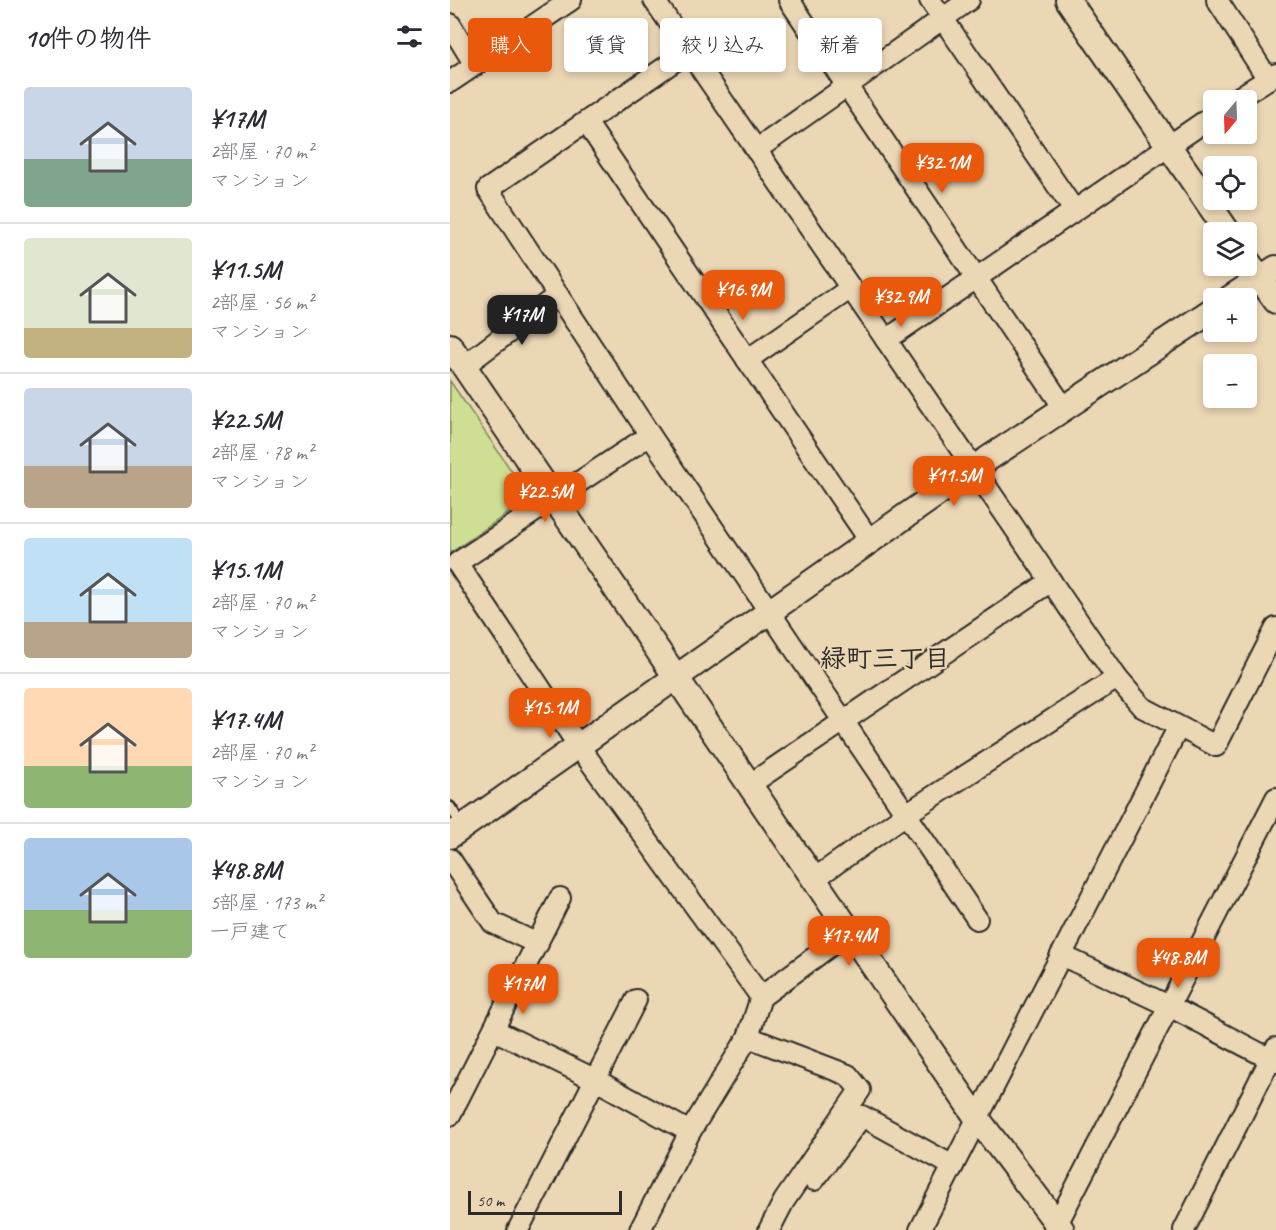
<!DOCTYPE html>
<html lang="ja">
<meta charset="utf-8">
<style>
:root{--surface:#fff;--page:#f7f7f7;--text:#2b2b33;--muted:#7c7c81;--line:#e1e1e2;--accent:#ea580c}
body{margin:0;font-family:Caveat,"Klee One",sans-serif;background:var(--page);color:var(--text);height:100vh;display:flex;flex-direction:column;font-size:22px;white-space:nowrap}
*{box-sizing:border-box;margin:0}
p{font-size:20px;color:var(--muted)}
.icon{flex:none;width:33px;height:33px;fill:none;stroke:currentColor;stroke-width:2;stroke-linecap:round;stroke-linejoin:round}
.map{position:relative;flex:1;overflow:hidden}
.details{display:flex;flex-direction:column;background:var(--surface);width:450px}
.details>*{flex:none}
.banner{position:absolute;left:18px;top:18px;width:570px;height:54px;display:flex;gap:12px}
.needle{width:39px;rotate:199deg}
.fabs{position:absolute;left:753px;top:90px;display:grid;gap:12px}
.fabs a{display:grid;place-items:center;width:54px;height:54px;border-radius:6px;background:var(--surface);box-shadow:0 3px 9px #0003;font-size:30px}
.scale{position:absolute;left:18px;bottom:15px;width:154px;box-sizing:border-box;padding-left:6px;border:3px solid #2b2b2b;border-top:0;font-size:16px;line-height:21px;white-space:nowrap;color:#2b2b2b;-webkit-text-stroke:4px #ecd7b5;paint-order:stroke}
.price{position:absolute;translate:-50% -51px;padding:0 14px;border-radius:12px;background:var(--accent);color:#fff;font-size:20px;line-height:39px;filter:drop-shadow(0 2px 3px #0008)}
.price::after{content:'';position:absolute;left:50%;top:36px;width:18px;height:14px;margin-left:-9px;background:inherit;clip-path:polygon(0 0,100% 0,50% 100%)}
.price.on{background:#222;color:#fff}
ul{padding:0;list-style:none}
li{display:flex;align-items:center;gap:18px;height:150px;padding:0 24px}
li+li{border-top:2px solid var(--line)}
li span{display:grid;place-items:center;flex:none;width:168px;height:120px;border-radius:6px;color:#555}
li>.icon{margin-inline-start:auto}
span .icon{width:72px;height:72px;fill:#fffc;stroke-width:1}
li b{font-size:26px}
h2{display:flex;justify-content:space-between;align-items:center;height:72px;padding:0 24px;font-size:26px}
.tag{padding:0 21px;border-radius:6px;background:var(--surface);box-shadow:0 3px 9px #0003;font-size:21px;line-height:54px}
.tag.on{background:var(--accent);color:#fff}
main{display:flex;flex:1;min-height:0}
.map>svg:first-child{display:block}
.green{fill:#cedf93;stroke:#7c855f;stroke-width:1.5}
.lines{fill:none;stroke-linecap:round;stroke-linejoin:round}
.service-casing{stroke:#2b2b2b;stroke-width:14}
.minor-casing{stroke:#2b2b2b;stroke-width:24}
.tertiary-casing{stroke:#2b2b2b;stroke-width:28}
.service{stroke:#ecd7b5;stroke-width:9}
.minor{stroke:#ecd7b5;stroke-width:20}
.tertiary{stroke:#ecd7b5;stroke-width:24}
.labels{text-anchor:middle;dominant-baseline:central;stroke-width:4.5;stroke-linejoin:round;paint-order:stroke}
.neighbourhood-label{font-size:26px;font-weight:bold;fill:#2b2b2b;stroke:#ecd7b5}
</style>
<main>
<section class="details">
<h2>10件の物件<svg class="icon" aria-label="filters" viewBox="0 0 24 24"><path d="M4 7h16M4 17h16"/><circle cx="9" cy="7" r="2"/><circle cx="15" cy="17" r="2"/></svg></h2>
<ul>
<li><span style="background:linear-gradient(#c9d6e8 60%,#7fa58c 0)"><svg class="icon" aria-label="home" viewBox="0 0 24 24"><path d="M3 11l9-7 9 7M6 9v11h12V9"/></svg></span><div><b>¥17M</b><p>2部屋 · 70 m²</p><p>マンション</p></div></li>
<li><span style="background:linear-gradient(#dfe7d0 75%,#c2b280 0)"><svg class="icon" aria-label="home" viewBox="0 0 24 24"><path d="M3 11l9-7 9 7M6 9v11h12V9"/></svg></span><div><b>¥11.5M</b><p>2部屋 · 56 m²</p><p>マンション</p></div></li>
<li><span style="background:linear-gradient(#c9d6e8 65%,#b9a48a 0)"><svg class="icon" aria-label="home" viewBox="0 0 24 24"><path d="M3 11l9-7 9 7M6 9v11h12V9"/></svg></span><div><b>¥22.5M</b><p>2部屋 · 78 m²</p><p>マンション</p></div></li>
<li><span style="background:linear-gradient(#bfe0f5 70%,#b9a48a 0)"><svg class="icon" aria-label="home" viewBox="0 0 24 24"><path d="M3 11l9-7 9 7M6 9v11h12V9"/></svg></span><div><b>¥15.1M</b><p>2部屋 · 70 m²</p><p>マンション</p></div></li>
<li><span style="background:linear-gradient(#ffd9b3 65%,#8fb573 0)"><svg class="icon" aria-label="home" viewBox="0 0 24 24"><path d="M3 11l9-7 9 7M6 9v11h12V9"/></svg></span><div><b>¥17.4M</b><p>2部屋 · 70 m²</p><p>マンション</p></div></li>
<li><span style="background:linear-gradient(#a9c7e8 60%,#8fb573 0)"><svg class="icon" aria-label="home" viewBox="0 0 24 24"><path d="M3 11l9-7 9 7M6 9v11h12V9"/></svg></span><div><b>¥48.8M</b><p>5部屋 · 173 m²</p><p>一戸建て</p></div></li>
</ul>
</section>
<div class="map">
<svg width="826" height="1230" viewBox="0 0 826 1230">
<rect width="100%" height="100%" fill="#ecd7b5"/>
<filter id="ink" filterUnits="userSpaceOnUse"><feTurbulence type="fractalNoise" baseFrequency=".0167" numOctaves="2"/><feDisplacementMap in="SourceGraphic" scale="12" xChannelSelector="R" yChannelSelector="G"/><feConvolveMatrix kernelMatrix="1 2 1 2 8 2 1 2 1" color-interpolation-filters="sRGB"/></filter>
<g filter="url(#ink)">
<path class="green" d="M0,381l80,117 -80,55z"/>
<g class="lines">
<defs>
<path id="service" d="M0,807l13,19"/>
<g id="minor">
<path d="M204,0l463,678 25,29 74,39 60,-118"/>
<path d="M339,0l275,408"/>
<path d="M480,0l144,210"/>
<path d="M767,0l51,79"/>
<path d="M0,24l25,41"/>
<path d="M239,51l-201,138 162,246 327,484"/>
<path d="M0,82l121,-82"/>
<path d="M785,100l41,-26"/>
<path d="M136,122l284,419"/>
<path d="M306,150l213,-150"/>
<path d="M436,340l328,-225"/>
<path d="M297,360l104,-72"/>
<path d="M14,366l94,-71"/>
<path d="M200,435l-193,128 121,182 183,252"/>
<path d="M299,785l302,-204"/>
<path d="M0,859l43,64 45,21"/>
<path d="M364,879l92,-65 211,-136"/>
<path d="M611,955l108,51 107,56"/>
<path d="M44,1030l102,50 94,52"/>
<path d="M298,1037l100,38 12,15 -76,111 -15,29"/>
<path d="M0,1115l110,-217"/>
<path d="M364,1180l48,-64 91,50"/>
<path d="M68,1230l118,-230"/>
<path d="M190,1230l50,-98 58,-95 13,-40 89,-66"/>
<path d="M470,1230l258,-502"/>
<path d="M604,1230l222,-432"/>
<path d="M734,1230l92,-182"/>
</g>
<g id="tertiary">
<path d="M618,0l160,232"/>
<path d="M796,259l30,42"/>
<path d="M780,298l46,-30"/>
<path d="M0,346l527,772 85,112"/>
<path d="M0,836l524,-368 240,-159"/>
</g>
</defs>
<use href="#service" class="service-casing"/>
<use href="#minor" class="minor-casing"/>
<use href="#tertiary" class="tertiary-casing"/>
<use href="#service" class="service"/>
<use href="#minor" class="minor"/>
<use href="#tertiary" class="tertiary"/>
</g>
</g>
<g class="labels">
<g class="neighbourhood-label">
<text x="435" y="658">緑町三丁目</text>
</g>
</g>
</svg>
<div class="fabs">
<a><svg class="needle" viewBox="-14 -14 28 28"><path d="M0-13l5 13h-10z" fill="#e53935"/><path d="M0 13l5-13h-10z" fill="#7c7c81"/></svg></a>
<a><svg class="icon" aria-label="locate" viewBox="0 0 24 24"><circle cx="12" cy="12" r="6"/><path d="M12 2v4M12 18v4M2 12h4M18 12h4"/></svg></a>
<a><svg class="icon" aria-label="layers" viewBox="0 0 24 24"><path d="M12 4l9 5-9 5-9-5zM3 14l9 5 9-5"/></svg></a>
<a>+</a>
<a>−</a>
</div>
<div class="scale">50 m</div>
<b class="price" style="left:492px;top:194px">¥32.1M</b>
<b class="price" style="left:293px;top:321px">¥16.9M</b>
<b class="price" style="left:451px;top:328px">¥32.9M</b>
<b class="price on" style="left:72px;top:346px">¥17M</b>
<b class="price" style="left:504px;top:507px">¥11.5M</b>
<b class="price" style="left:95px;top:523px">¥22.5M</b>
<b class="price" style="left:100px;top:739px">¥15.1M</b>
<b class="price" style="left:399px;top:967px">¥17.4M</b>
<b class="price" style="left:728px;top:989px">¥48.8M</b>
<b class="price" style="left:73px;top:1015px">¥17M</b>
<div class="banner">
<a class="tag on">購入</a>
<a class="tag">賃貸</a>
<a class="tag">絞り込み</a>
<a class="tag">新着</a>
</div>
</div>
</main>
